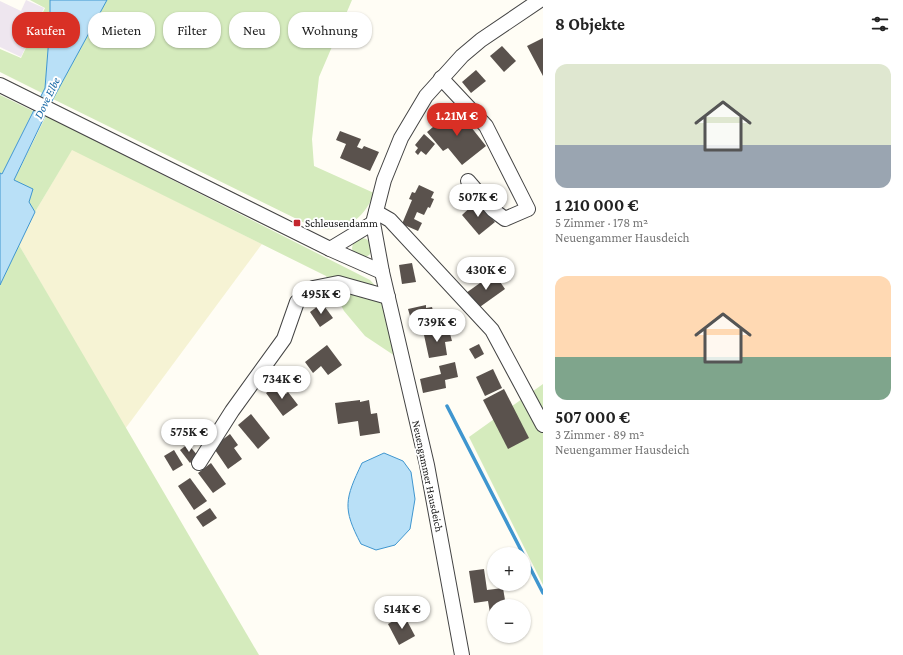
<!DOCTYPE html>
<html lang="de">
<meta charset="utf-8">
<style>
:root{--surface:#fff;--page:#f6f6f6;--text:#222;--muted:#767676;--accent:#d93025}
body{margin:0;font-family:"Crimson Pro",serif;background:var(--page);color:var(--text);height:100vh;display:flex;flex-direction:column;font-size:15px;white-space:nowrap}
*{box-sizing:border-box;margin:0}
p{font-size:13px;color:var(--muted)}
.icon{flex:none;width:22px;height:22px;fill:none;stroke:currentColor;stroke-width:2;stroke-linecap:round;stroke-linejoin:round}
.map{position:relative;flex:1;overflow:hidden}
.details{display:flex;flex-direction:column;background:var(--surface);width:360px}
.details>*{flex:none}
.banner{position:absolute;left:12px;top:12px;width:380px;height:36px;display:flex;gap:8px}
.tools{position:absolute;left:487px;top:547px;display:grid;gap:8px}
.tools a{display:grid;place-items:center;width:44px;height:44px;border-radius:50%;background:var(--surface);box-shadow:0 1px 3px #0004;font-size:20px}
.price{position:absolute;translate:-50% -34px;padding:0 9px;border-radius:14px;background:#fff;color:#222;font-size:13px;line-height:26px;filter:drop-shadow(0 1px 2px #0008)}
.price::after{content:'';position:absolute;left:50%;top:24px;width:12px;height:9px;margin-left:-6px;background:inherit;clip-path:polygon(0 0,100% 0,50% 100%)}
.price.active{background:var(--accent);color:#fff}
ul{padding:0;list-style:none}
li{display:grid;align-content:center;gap:8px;height:212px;padding:0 12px}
li span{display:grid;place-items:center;height:124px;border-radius:12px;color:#555}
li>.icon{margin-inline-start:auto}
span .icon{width:72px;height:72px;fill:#fffc;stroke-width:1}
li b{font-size:17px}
h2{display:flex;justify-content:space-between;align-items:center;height:48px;padding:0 12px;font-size:17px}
.tag{padding:0 14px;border-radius:16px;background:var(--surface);box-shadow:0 1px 3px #0004;font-size:14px;line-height:36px}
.tag.active{background:var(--accent);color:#fff}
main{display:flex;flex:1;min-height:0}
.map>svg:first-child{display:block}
.industrial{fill:#eee6ef}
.farmland{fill:#f6f3d4}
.green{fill:#d5ebbd}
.water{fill:#b9e0f7;stroke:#3f96cf}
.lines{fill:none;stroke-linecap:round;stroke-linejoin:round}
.stream{stroke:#3f96cf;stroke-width:3.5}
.building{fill:#5a524d}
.minor-casing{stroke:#444;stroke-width:16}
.minor{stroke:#fff;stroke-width:14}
.poi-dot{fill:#c4262e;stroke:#fff;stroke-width:1.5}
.labels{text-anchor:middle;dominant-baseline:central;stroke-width:4;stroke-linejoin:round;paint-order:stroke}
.poi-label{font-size:11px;fill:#111;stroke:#fff;text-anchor:start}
.street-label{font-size:11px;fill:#111;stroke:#fff}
.water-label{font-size:12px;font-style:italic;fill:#1768a6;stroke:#fff}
</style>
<main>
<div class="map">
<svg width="543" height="655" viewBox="0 0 543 655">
<rect width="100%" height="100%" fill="#fffdf5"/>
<path class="industrial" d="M26,0l18,8 -23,49 -21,-10v-46l21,10z"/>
<path class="farmland" d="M72,149l190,95 -137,185 -106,-184 16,-33z"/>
<g class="green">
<path d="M30,0h20v24l-5,64 -3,5 -42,-21v-23l21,9 24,-50z"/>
<path d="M107,0h245l-33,77 -7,62 2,27 60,27c-9,26 -31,41 -59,35l-262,-129z"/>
<path d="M0,95l33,16 -31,63 -2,-1z"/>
<path d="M46,116l324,164 9,10 16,66 -30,-20 -21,-25 -18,-35 -254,-126 -37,62 -21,-32z"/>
<circle cx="362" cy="248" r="10"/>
<path d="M19,245l240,410h-259v-370z"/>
<path d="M543,384v201l-74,-148z"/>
</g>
<g class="water">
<path d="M50,0h57l-54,99 -39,81 19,9 -4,13 6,10 -35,73v-112l2,1 43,-86 5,-64z"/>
<path d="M384,453l19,8 8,11 4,27 -5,30 -15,16 -19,5 -15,-6c-19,-36 -16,-45 1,-81z"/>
</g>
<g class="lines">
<g class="stream">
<path d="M447,406l76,148"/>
<path d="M524,556l19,37"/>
</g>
</g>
<g class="building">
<path d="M543,38v38l-16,-30z"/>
<path d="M502,46l14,15 -12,11 -14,-16z"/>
<path d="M476,70l10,11 -15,12 -9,-11z"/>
<path d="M456,108l30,38 -24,19 -14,-17 -5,3 -16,-19z"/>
<path d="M340,131l21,8 -4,8 5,2 2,-3 15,6 -9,19 -30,-13 6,-14 -10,-4z"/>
<path d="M424,134l11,10 -9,11 -5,-4 -3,4 -3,-3 3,-4 -3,-3z"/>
<path d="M419,185l15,7 -3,6 3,1 -4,9 -2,-1 -4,8 -7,-3 -3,7 8,4 -4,8 -16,-7 10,-24 -3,-1 3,-7 3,1z"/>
<path d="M477,201l18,21 -16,13 -17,-20z"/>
<path d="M412,263l4,19 -14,2 -3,-19z"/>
<path d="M494,273l11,16 -28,20 -11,-16z"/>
<path d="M322,303l11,15 -13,9 -10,-15z"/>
<path d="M426,305v3l6,-1 3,11 -23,5 -4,-14z"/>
<path d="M449,330l3,11 -7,1 2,13 -18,3 -5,-23z"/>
<path d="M479,344l5,10 -9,5 -6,-10z"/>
<path d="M327,345l15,20 -14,10 -7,-9 -8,7 -8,-11z"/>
<path d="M455,362l3,15 -13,3 1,8 -23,5 -3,-14 21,-5 -2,-8z"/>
<path d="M493,369l9,19 -17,8 -9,-19z"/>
<path d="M279,384l7,10 2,-2 10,13 -15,11 -17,-23z"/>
<path d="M504,389l25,49 -21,11 -25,-49z"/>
<path d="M360,400v2l9,-2 2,14 6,-1 3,20 -20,3 -2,-15 -20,3 -3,-21z"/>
<path d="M251,414l19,24 -12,11 -20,-24z"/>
<path d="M230,434l8,11 -4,3 8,11 -14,10 -15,-22z"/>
<path d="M188,444l10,12 -8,7 -10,-13z"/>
<path d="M174,450l9,15 -10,6 -9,-15z"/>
<path d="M211,463l15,21 -13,9 -15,-20z"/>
<path d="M190,478l17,23 -13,9 -16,-24z"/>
<path d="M210,508l7,10 -14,9 -7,-10z"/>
<path d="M484,569l3,21 16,-2 3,18h-12v7h-4l-2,-12 -14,2 -5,-32z"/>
<path d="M404,615l11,21 -16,9 -11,-21z"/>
</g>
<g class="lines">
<defs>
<g id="minor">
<path d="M441,78l45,48 42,83 -23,10 -12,-9 -25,-29"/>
<path d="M0,85l330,164 52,23"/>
<path d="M376,212l14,8 102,110 51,95"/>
<path d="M330,249l43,-26"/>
<path d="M199,463l33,-52 52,-72 13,-37 16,-14 25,-5 50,14"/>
<path d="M462,655l-35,-190 -45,-193 -9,-49 11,-43 17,-42 25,-42 36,-40 19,-16 59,-40"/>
</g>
</defs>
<use href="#minor" class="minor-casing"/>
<use href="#minor" class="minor"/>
</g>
<rect class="poi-dot" x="293" y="219" width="8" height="8" rx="2"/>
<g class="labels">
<g class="poi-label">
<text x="305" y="223">Schleusendamm</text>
</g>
<g class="street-label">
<text transform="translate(428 476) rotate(78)">Neuengammer Hausdeich</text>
</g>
<g class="water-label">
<text transform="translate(47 98) rotate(-64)">Dove Elbe</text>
</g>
</g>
</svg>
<div class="tools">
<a>+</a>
<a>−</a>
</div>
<b class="price active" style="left:457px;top:137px">1.21M €</b>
<b class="price" style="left:478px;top:218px">507K €</b>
<b class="price" style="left:486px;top:291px">430K €</b>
<b class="price" style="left:321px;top:315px">495K €</b>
<b class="price" style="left:437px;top:343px">739K €</b>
<b class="price" style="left:282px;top:400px">734K €</b>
<b class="price" style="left:189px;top:453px">575K €</b>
<b class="price" style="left:402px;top:630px">514K €</b>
<div class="banner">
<a class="tag active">Kaufen</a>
<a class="tag">Mieten</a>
<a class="tag">Filter</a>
<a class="tag">Neu</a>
<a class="tag">Wohnung</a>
</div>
</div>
<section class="details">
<h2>8 Objekte<svg class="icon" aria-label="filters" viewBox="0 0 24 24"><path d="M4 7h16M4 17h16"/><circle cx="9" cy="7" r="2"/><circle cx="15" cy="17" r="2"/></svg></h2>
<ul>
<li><span style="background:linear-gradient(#dfe7d0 65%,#9aa5b1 0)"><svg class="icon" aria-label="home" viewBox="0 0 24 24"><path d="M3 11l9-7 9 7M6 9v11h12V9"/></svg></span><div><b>1 210 000 €</b><p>5 Zimmer · 178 m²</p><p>Neuengammer Hausdeich</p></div></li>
<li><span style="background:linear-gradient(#ffd9b3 65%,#7fa58c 0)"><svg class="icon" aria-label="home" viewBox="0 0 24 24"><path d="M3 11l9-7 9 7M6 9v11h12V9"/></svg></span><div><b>507 000 €</b><p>3 Zimmer · 89 m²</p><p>Neuengammer Hausdeich</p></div></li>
</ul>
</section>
</main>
